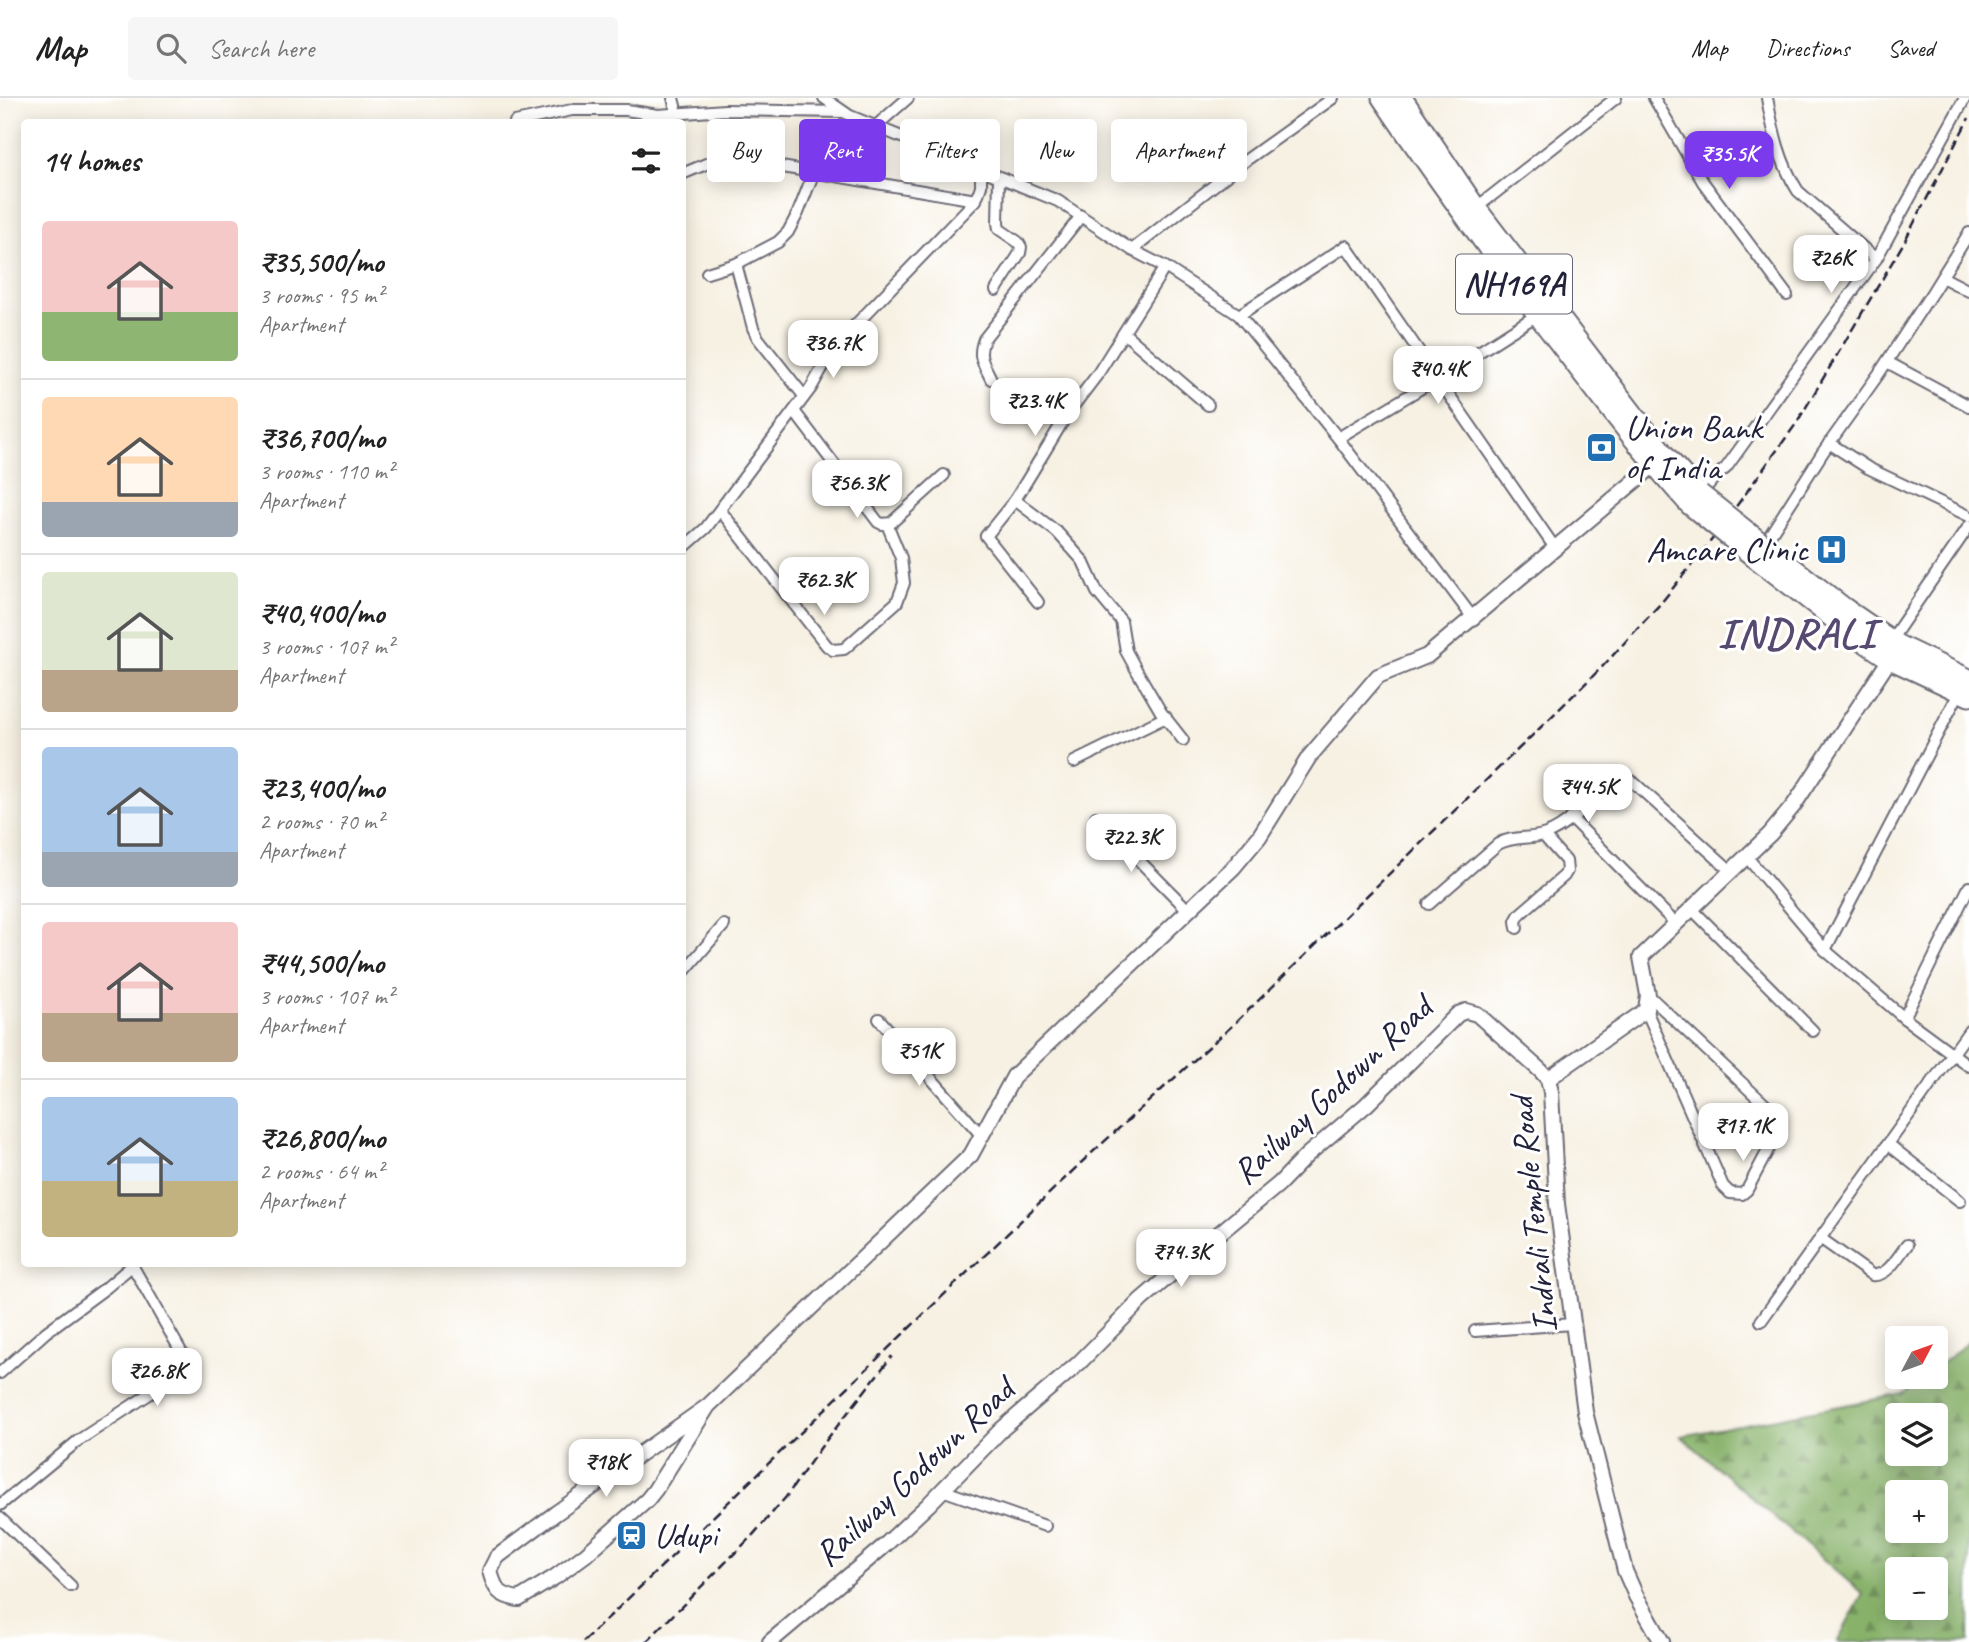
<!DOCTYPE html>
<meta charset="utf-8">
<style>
:root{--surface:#fff;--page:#f6f6f6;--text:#222;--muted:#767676;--line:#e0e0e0;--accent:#7c3aed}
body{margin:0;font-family:Caveat,sans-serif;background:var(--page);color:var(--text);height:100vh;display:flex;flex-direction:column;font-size:26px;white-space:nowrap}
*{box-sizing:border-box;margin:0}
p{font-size:23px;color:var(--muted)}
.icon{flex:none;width:38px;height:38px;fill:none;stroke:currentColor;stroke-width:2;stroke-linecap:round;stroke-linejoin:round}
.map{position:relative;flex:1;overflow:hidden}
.details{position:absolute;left:21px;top:21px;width:665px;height:1148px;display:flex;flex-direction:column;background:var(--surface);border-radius:7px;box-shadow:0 4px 18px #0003}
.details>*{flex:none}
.guide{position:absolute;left:707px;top:21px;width:665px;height:63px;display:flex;gap:14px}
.needle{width:46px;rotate:49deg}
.tools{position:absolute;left:1885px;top:1228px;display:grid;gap:14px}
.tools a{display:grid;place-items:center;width:63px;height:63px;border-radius:7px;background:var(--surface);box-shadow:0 4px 18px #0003;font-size:35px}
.price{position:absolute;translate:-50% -60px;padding:0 16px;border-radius:14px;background:#fff;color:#222;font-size:23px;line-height:46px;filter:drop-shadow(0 2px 4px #0008)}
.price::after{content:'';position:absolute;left:50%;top:42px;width:21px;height:16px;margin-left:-10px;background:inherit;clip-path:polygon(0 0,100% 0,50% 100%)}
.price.selected{background:var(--accent);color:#fff}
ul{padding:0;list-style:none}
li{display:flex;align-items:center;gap:21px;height:175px;padding:0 21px}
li+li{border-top:2px solid var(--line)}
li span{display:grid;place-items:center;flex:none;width:196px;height:140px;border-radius:7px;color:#555}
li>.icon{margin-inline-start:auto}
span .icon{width:84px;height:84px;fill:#fffc;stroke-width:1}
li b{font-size:30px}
h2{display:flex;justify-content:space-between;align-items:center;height:84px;padding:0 21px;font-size:30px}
.pill{padding:0 24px;border-radius:7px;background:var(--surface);box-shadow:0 4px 18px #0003;font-size:24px;line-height:63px}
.pill.selected{background:var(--accent);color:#fff}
header{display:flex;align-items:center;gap:42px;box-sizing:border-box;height:98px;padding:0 35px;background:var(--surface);border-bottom:2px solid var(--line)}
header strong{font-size:33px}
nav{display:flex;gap:38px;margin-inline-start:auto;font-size:24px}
.search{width:490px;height:63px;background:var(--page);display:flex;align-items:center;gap:18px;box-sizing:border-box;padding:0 24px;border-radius:7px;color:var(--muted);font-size:26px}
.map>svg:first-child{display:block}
.forest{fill:url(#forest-firs);stroke:#556a52;stroke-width:2;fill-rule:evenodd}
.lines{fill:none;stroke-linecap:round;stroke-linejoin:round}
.street-casing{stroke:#6d6a76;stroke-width:14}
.secondary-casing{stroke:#6d6a76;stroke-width:18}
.highway-casing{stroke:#6d6a76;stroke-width:23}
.street{stroke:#fff;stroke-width:10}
.secondary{stroke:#fff;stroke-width:14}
.highway{stroke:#fff;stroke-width:19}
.rail{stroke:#22223b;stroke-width:2.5;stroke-dasharray:10 5;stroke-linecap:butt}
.highway-bridge-casing{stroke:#6d6a76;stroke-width:23;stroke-linecap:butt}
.highway-bridge{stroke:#fff;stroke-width:19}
.labels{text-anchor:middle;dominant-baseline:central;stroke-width:6;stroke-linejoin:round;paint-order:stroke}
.shield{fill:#fff;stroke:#646476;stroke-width:2}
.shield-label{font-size:33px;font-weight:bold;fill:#22223b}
.poi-label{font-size:35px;fill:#22223b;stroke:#fff;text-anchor:start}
.street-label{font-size:35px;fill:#22223b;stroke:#fff}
.district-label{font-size:42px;font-weight:bold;letter-spacing:2px;fill:#564a70;stroke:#fff}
</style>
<header>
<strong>Map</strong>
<div class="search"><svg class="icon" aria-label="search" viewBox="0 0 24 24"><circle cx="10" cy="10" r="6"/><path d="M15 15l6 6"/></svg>Search here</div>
<nav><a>Map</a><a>Directions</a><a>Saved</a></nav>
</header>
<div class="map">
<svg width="1969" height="1544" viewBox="0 0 1969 1544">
<defs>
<pattern id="forest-firs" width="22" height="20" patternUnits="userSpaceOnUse" patternTransform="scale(1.75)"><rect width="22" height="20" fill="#88b26a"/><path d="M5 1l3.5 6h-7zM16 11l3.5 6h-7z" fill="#6f9058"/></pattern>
</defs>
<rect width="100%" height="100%" fill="#fff"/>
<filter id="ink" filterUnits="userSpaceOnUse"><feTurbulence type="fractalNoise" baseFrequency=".0143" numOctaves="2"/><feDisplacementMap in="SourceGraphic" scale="14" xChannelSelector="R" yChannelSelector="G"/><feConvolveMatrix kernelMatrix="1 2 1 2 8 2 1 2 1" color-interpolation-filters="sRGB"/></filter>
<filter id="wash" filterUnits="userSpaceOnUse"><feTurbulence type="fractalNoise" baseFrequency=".00686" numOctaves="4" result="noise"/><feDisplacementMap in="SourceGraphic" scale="28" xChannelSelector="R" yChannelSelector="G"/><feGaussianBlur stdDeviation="1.57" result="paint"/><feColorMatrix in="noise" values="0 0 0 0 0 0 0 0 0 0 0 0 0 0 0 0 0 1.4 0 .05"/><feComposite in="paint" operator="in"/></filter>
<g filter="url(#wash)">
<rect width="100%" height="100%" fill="#f7f1e3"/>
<path class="forest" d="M1969,1243v301h-132l26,-48 -182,-158 222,-42 21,-17h12v-9zM1897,1318h39v38h-39zM1897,1395h39v38h-39zM1897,1472h39v38h-39z"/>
</g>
<g filter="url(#ink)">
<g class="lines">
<defs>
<g id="street">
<path d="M673,0l4,16"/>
<path d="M824,0l26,18 208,85 74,49 33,17 74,48 99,123 135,180"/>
<path d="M1654,0l49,84 84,113"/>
<path d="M1767,0c6,33 13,65 31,93l78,68"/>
<path d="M515,24l57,-12h54l32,5 67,-5 118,2"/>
<path d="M876,28l32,-28"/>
<path d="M682,76l41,-17 253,43"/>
<path d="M1476,110l140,-110"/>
<path d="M1132,152l113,-89 88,-63"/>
<path d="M736,166l17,64 5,10 46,58"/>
<path d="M707,175l29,-9 42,-22 10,-10 10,-19 16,-41"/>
<path d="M1942,179l27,14"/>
<path d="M996,192l24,-37 1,-6 -3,-5 -19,-13 -1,-6 1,-46"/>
<path d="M1239,217l107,-69 209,302"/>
<path d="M1124,235l84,72"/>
<path d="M1887,264l82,44"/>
<path d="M991,281c-8,-17 -14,-22 -7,-40l97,-123"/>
<path d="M794,313l84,111 4,2 9,-1 53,-48"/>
<path d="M1338,340l100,-60 99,-63"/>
<path d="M1829,345l39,25 101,48"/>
<path d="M1699,398l15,-18 12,-10 150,-209 89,-161"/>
<path d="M1015,402l42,32 26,29 14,31 24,29 5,30 11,20 24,41 22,28"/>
<path d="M720,412l107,136 6,4 11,-1 53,-47 7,-19 -3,-25 -14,-34"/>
<path d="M1763,448l60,-94 55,-77 55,-84 36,-58"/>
<path d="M682,451l24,-21 105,-140 23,-41 142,-147 5,-14v-17"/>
<path d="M1038,504l-52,-66 29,-36 53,-87 29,-38 68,-108"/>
<path d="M1891,542l78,-114"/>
<path d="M1074,664l92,-45"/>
<path d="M1096,719l92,93"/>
<path d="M1571,720l104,105"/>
<path d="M1746,758l79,94 79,68 65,48"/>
<path d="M1429,806l69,-60c15,-9 33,-4 48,-10 24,-8 49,-39 67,-56 8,-2 12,-1 19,3l99,90"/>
<path d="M1691,810l122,123"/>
<path d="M1517,830l-1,-7 4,-7 44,-38 3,-5 -1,-10 -23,-26"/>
<path d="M1825,852l134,-257"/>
<path d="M682,876l42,-49"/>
<path d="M1646,912l77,176 7,7 12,1 5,-4 30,-57 1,-9 -5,-12 -125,-117"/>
<path d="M1904,920l65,-131"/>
<path d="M879,921l103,117"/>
<path d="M1888,1046l72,57"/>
<path d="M1820,1140l52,37c16,2 26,-19 35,-30"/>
<path d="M1761,1223l208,-290"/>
<path d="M1475,1233l98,-7"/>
<path d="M0,1275l46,-41 61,-45 27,-23"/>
<path d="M942,1392l103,36"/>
<path d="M0,1407l79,-65 101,-66 3,-9v-10l-51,-90"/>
<path d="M0,1420l71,68"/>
</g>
<g id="secondary">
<path d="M1548,981l98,-69 2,-15 -7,-38 129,-123 24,-29 96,-146"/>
<path d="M708,1308l-53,84 -8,10 -62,55 -30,22 -36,22c-20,-3 -24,-9 -29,-28l7,-14 59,-44 152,-107 263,-251 43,-79 219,-208 26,-31 50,-80 69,-81 49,-20 227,-191"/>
<path d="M770,1544l113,-95 45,-42 74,-76 77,-66 62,-63 63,-54 75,-62 28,-29 59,-50 92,-91 8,-3 11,3 64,57 7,8 3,13 6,112 28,208 40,159 11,25 26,46"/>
</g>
<g id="highway">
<path d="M1382,0c62,91 127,180 194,267 37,48 73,95 114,140"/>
<path d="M1402,0l74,110 188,246 36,40"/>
<path d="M1764,447l79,62 55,38 71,34"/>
<path d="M1754,459l103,80 33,22 79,37"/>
</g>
</defs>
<use href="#street" class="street-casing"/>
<use href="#secondary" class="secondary-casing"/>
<use href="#highway" class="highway-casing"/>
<use href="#street" class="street"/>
<use href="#secondary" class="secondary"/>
<use href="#highway" class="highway"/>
<g class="rail">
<path d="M583,1544l501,-482 149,-135 307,-297 63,-62 58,-63 53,-66 82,-113 107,-180 66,-126"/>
<path d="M646,1544l106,-106 34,-39 35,-50 71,-91"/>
</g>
<defs>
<g id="highway-bridge">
<path d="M1700,396l64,51"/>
<path d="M1690,407l64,52"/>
</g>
</defs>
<use href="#highway-bridge" class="highway-bridge-casing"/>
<use href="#highway-bridge" class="highway-bridge"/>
</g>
</g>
<defs>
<symbol id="bank-square" viewBox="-11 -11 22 22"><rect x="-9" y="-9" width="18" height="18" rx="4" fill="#1f6fb2" stroke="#fff"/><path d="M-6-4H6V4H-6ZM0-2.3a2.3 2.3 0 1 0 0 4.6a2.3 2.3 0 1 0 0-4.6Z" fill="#fff"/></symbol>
<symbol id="hospital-square" viewBox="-11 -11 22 22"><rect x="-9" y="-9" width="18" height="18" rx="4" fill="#1f6fb2" stroke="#fff"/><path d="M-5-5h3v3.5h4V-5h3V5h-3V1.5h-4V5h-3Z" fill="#fff"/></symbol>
<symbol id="station-square" viewBox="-11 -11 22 22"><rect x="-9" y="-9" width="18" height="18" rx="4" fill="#1f6fb2" stroke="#fff"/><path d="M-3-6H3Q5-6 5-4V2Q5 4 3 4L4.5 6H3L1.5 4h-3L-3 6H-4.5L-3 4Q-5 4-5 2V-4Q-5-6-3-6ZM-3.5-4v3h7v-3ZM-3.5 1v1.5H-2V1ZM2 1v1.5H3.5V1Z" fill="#fff"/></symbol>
</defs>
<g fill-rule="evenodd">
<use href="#bank-square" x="1584" y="332" width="35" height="35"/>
<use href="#hospital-square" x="1814" y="434" width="35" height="35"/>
<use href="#station-square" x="614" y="1420" width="35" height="35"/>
</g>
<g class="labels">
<rect class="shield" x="1456" y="156.5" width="116" height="59" rx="5"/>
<g class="shield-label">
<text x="1514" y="186">NH169A</text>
</g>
<g class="poi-label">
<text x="1625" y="329">Union Bank<tspan x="1625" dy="40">of India</tspan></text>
<text x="1808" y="451" text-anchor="end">Amcare Clinic</text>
<text x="654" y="1437">Udupi</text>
</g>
<g class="street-label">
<text transform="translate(1332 992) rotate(-43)">Railway Godown Road</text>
<text transform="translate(1533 1117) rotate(-96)">Indrali Temple Road</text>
<text transform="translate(914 1374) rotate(-43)">Railway Godown Road</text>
</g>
<g class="district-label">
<text x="1797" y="535">INDRALI</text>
</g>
</g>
</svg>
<div class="tools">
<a><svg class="needle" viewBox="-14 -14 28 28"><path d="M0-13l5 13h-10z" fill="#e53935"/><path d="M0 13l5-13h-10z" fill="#767676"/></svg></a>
<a><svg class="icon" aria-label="layers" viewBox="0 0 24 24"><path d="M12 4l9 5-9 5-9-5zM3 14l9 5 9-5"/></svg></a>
<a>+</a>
<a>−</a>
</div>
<b class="price selected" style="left:1729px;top:93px">₹35.5K</b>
<b class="price" style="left:1831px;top:197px">₹26K</b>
<b class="price" style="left:833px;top:282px">₹36.7K</b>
<b class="price" style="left:1438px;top:308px">₹40.4K</b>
<b class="price" style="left:1035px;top:340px">₹23.4K</b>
<b class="price" style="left:857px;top:422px">₹56.3K</b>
<b class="price" style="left:824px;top:519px">₹62.3K</b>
<b class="price" style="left:1588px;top:726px">₹44.5K</b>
<b class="price" style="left:1131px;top:776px">₹22.3K</b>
<b class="price" style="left:919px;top:990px">₹51K</b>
<b class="price" style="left:1743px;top:1065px">₹17.1K</b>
<b class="price" style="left:1181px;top:1191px">₹74.3K</b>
<b class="price" style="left:157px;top:1310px">₹26.8K</b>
<b class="price" style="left:606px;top:1401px">₹18K</b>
<div class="guide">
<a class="pill">Buy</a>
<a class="pill selected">Rent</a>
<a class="pill">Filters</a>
<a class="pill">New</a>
<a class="pill">Apartment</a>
</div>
<section class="details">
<h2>14 homes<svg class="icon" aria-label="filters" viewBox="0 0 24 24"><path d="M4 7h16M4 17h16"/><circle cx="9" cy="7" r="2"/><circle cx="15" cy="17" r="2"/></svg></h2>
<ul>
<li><span style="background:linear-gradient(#f6c9c9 65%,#8fb573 0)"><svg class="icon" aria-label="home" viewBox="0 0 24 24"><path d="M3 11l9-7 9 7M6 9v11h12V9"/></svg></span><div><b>₹35,500/mo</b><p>3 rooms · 95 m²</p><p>Apartment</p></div></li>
<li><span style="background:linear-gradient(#ffd9b3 75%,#9aa5b1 0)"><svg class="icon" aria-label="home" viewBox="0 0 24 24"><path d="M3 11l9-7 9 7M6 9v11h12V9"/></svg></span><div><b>₹36,700/mo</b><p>3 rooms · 110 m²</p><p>Apartment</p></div></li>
<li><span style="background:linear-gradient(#dfe7d0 70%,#b9a48a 0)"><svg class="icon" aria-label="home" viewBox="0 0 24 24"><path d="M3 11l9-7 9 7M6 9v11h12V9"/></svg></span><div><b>₹40,400/mo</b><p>3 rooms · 107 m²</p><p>Apartment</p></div></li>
<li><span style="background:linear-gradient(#a9c7e8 75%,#9aa5b1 0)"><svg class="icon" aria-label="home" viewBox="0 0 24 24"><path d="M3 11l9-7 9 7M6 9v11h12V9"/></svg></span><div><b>₹23,400/mo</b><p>2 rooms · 70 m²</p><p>Apartment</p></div></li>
<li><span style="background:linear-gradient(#f6c9c9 65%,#b9a48a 0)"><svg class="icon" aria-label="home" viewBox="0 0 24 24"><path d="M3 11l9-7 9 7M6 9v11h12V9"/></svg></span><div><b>₹44,500/mo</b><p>3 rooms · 107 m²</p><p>Apartment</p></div></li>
<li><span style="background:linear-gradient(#a9c7e8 60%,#c2b280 0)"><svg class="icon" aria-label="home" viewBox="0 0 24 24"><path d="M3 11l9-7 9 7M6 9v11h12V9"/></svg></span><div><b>₹26,800/mo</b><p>2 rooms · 64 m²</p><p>Apartment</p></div></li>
</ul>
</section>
</div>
